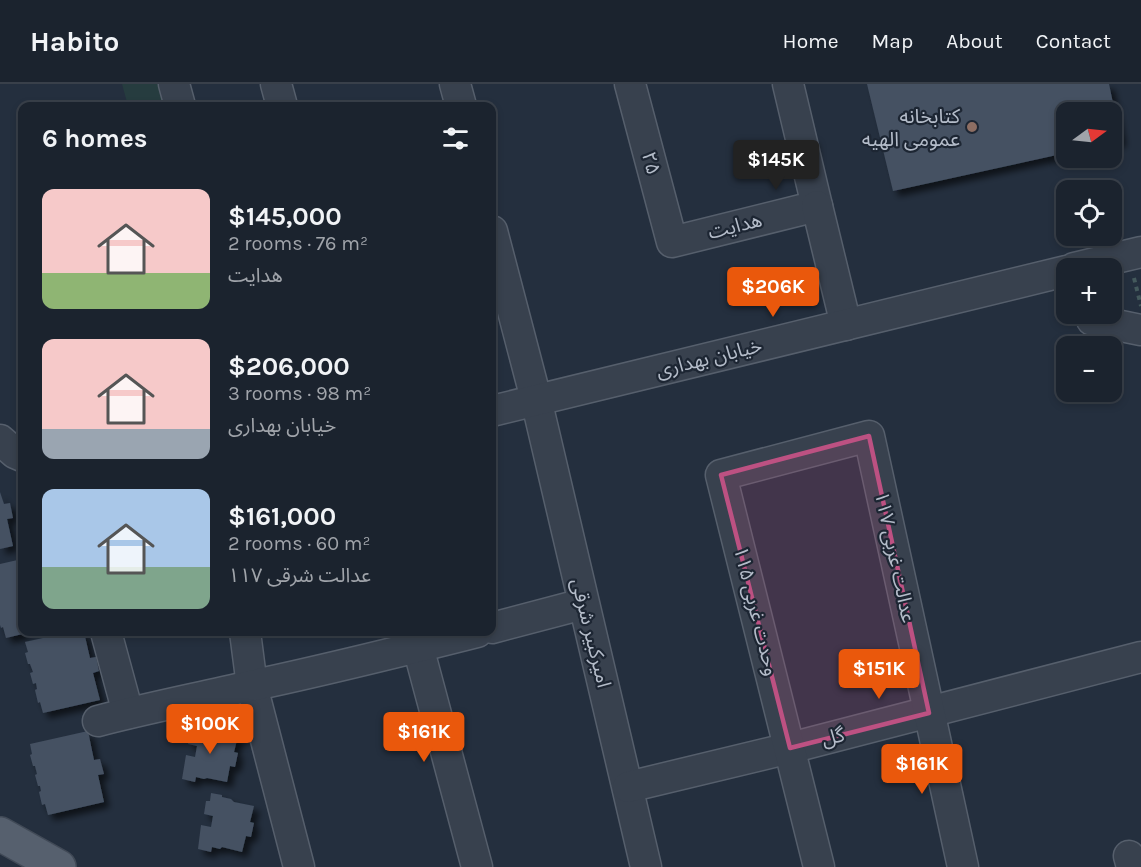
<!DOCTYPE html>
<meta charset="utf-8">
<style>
:root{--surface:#1b232e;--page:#242b36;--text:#f1f3f6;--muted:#a0a4aa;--line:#39404a;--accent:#ea580c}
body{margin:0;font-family:Karla,"Noto Sans Arabic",sans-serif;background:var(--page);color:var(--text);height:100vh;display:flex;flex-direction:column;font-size:22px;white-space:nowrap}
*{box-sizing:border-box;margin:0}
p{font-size:20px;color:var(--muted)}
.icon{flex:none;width:33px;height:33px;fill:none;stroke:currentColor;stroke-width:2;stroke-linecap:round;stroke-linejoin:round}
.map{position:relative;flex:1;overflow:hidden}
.details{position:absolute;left:18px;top:18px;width:478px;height:534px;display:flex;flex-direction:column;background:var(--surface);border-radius:12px;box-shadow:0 3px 9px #0003,0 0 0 2px var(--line)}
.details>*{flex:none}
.needle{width:39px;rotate:75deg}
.controls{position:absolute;left:1056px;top:18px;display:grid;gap:12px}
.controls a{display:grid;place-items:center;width:66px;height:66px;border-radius:12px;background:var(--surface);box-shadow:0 3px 9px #0003,0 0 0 2px var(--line);font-size:30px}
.price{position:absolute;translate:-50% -51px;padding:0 14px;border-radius:6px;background:var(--accent);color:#fff;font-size:20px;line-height:39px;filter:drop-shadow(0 2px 3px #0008)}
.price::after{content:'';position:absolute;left:50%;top:36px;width:18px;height:14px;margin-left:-9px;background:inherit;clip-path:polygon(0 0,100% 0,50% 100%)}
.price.on{background:#222;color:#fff}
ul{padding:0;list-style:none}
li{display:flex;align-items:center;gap:18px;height:150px;padding:0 24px}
li span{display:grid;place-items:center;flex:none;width:168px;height:120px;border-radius:12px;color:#555}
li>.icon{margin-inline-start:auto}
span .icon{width:72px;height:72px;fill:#fffc;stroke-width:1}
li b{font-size:26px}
h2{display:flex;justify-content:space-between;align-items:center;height:72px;padding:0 24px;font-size:26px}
header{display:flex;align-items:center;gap:36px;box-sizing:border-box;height:84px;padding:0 30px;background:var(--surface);border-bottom:2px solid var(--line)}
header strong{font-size:28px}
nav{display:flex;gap:33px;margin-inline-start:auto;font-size:21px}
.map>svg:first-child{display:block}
.green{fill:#263c3f}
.building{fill:#455162;filter:url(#shadow)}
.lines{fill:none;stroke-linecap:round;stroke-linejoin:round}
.minor-casing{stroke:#565f6c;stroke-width:33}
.major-casing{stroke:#414a57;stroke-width:36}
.path{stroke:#44595c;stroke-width:4;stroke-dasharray:4.5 4.5;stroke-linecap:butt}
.minor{stroke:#38414e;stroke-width:30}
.major{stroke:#56606e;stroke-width:33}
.marked{fill:#bd5182;fill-opacity:0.2;stroke:#bd5182;stroke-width:4.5;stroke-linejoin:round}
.education-dot{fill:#8d6e63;stroke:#1d2633;stroke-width:2}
.labels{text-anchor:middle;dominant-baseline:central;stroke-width:4.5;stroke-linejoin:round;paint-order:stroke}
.poi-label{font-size:20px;fill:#b4bcc9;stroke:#1d2633;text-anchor:end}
.street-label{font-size:20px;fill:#b4bcc9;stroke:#1d2633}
</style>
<header>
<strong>Habito</strong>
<nav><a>Home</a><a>Map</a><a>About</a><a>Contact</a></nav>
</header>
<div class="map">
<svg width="1141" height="783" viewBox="0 0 1141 783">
<defs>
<filter id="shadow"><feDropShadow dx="5.5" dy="5.5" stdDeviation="3" flood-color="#0009"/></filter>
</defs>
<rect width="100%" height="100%" fill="#242f3e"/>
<path class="green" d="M122,0h41l6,22h-41z"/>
<g class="building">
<path d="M867,0h242l12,57 -9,2v-31h-46v41l-173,38z"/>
<path d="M0,408l4,12 6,-1 3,15 -6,1 6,27 -13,3z"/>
<path d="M22,475v73h9l-25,6 -3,-11 -2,1 -1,-3v-61z"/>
<path d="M70,548h14l6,26 6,-1 3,14 -6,2 7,27 -57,13 -3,-11 -2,1 -3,-13 2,-1 -1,-6 -3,1 -3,-11 3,-1 -3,-8h-2l-3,-11 3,-1 -3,-10z"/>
<path d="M196,639l10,2v3l9,2 3,2 20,4 -4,16 4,1 -3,14 -5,-1 -3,16 -20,-4 -3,1 -8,-2 -1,5 -13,-3 4,-24 9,2 2,-11 -9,-2 3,-13 3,1z"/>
<path d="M88,647l6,29 6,-1 4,15 -6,1 6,27 -56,13 -3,-11 -3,1 -3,-13 2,-1 -1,-5h-2l-3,-11 2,-1 -2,-8h-2l-3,-11 2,-1 -2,-10z"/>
<path d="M211,709l11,2v2l9,2 3,3 20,4 -4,16 4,1 -3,14 -5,-1 -4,16 -20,-5 -2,2 -8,-2 -1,5 -13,-3 3,-24 10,2 2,-11 -9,-2 2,-13h4z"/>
</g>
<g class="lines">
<defs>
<g id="minor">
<path d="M174,0l6,22"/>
<path d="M276,0l6,22"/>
<path d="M455,0l6,22"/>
<path d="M630,0l42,158 145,-36 -29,-122"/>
<path d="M817,122l29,119"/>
<path d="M492,147l44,168 110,468"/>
<path d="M1074,184l67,-16"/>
<path d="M1091,230l1,6 49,10"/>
<path d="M492,327l574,-140"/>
<path d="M0,356l15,13 7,3"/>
<path d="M492,544l91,-24"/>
<path d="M106,548l22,81"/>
<path d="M245,548l7,54 47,181"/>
<path d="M414,548l63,235"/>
<path d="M98,637c50,-13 101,-23 152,-35 76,-16 152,-35 227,-54"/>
<path d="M628,703l162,-39 351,-91"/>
<path d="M1129,772l3,11"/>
<path d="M819,783l-98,-392 148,-39 94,431"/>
</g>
<path id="major" d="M0,750l59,33"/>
</defs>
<use href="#minor" class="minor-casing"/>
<use href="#major" class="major-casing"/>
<path class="path" d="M1134,194l7,28"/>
<use href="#minor" class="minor"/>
<use href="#major" class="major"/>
</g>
<path class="marked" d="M869,352l60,277 -139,35 -69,-273z"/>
<circle class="education-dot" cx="972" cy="43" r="6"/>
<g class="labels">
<g class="poi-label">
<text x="960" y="32">کتابخانه<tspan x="960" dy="23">عمومی الهیه</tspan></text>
</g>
<g class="street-label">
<text transform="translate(651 79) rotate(75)">۲۵</text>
<text transform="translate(735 142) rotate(-14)">هدایت</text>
<text transform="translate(709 274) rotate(-14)">خیابان بهداری</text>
<text transform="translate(895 473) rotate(78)">۱۱۷ عدالت غربی</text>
<text transform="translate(756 527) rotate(76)">۱۱۵ وحدت غربی</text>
<text transform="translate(591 549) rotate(76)">امیرکبیر شرقی</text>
<text transform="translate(833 653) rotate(-14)">گل</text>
</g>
</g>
</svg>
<div class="controls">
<a><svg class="needle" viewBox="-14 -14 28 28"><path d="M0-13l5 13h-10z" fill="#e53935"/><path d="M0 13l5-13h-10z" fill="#a0a4aa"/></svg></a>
<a><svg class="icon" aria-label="locate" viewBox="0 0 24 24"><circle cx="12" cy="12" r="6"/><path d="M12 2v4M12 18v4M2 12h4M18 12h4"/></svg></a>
<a>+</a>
<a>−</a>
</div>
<b class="price on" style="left:776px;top:107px">$145K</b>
<b class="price" style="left:773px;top:234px">$206K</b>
<b class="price" style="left:879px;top:616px">$151K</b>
<b class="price" style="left:210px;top:671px">$100K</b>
<b class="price" style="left:424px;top:679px">$161K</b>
<b class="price" style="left:922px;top:711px">$161K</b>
<section class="details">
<h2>6 homes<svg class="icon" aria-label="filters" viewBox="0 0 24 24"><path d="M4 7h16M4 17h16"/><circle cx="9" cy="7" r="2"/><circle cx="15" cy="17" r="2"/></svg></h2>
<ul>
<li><span style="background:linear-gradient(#f6c9c9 70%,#8fb573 0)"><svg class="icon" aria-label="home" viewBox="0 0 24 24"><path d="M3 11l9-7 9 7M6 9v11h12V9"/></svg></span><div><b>$145,000</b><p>2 rooms · 76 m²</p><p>هدایت</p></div></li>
<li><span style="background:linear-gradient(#f6c9c9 75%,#9aa5b1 0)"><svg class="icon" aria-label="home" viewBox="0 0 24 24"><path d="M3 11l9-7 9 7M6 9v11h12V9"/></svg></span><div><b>$206,000</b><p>3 rooms · 98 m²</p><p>خیابان بهداری</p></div></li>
<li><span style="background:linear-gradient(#a9c7e8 65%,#7fa58c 0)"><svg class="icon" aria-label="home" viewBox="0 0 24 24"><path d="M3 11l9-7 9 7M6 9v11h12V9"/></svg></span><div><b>$161,000</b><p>2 rooms · 60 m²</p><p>۱۱۷ عدالت شرقی</p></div></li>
</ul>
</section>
</div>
